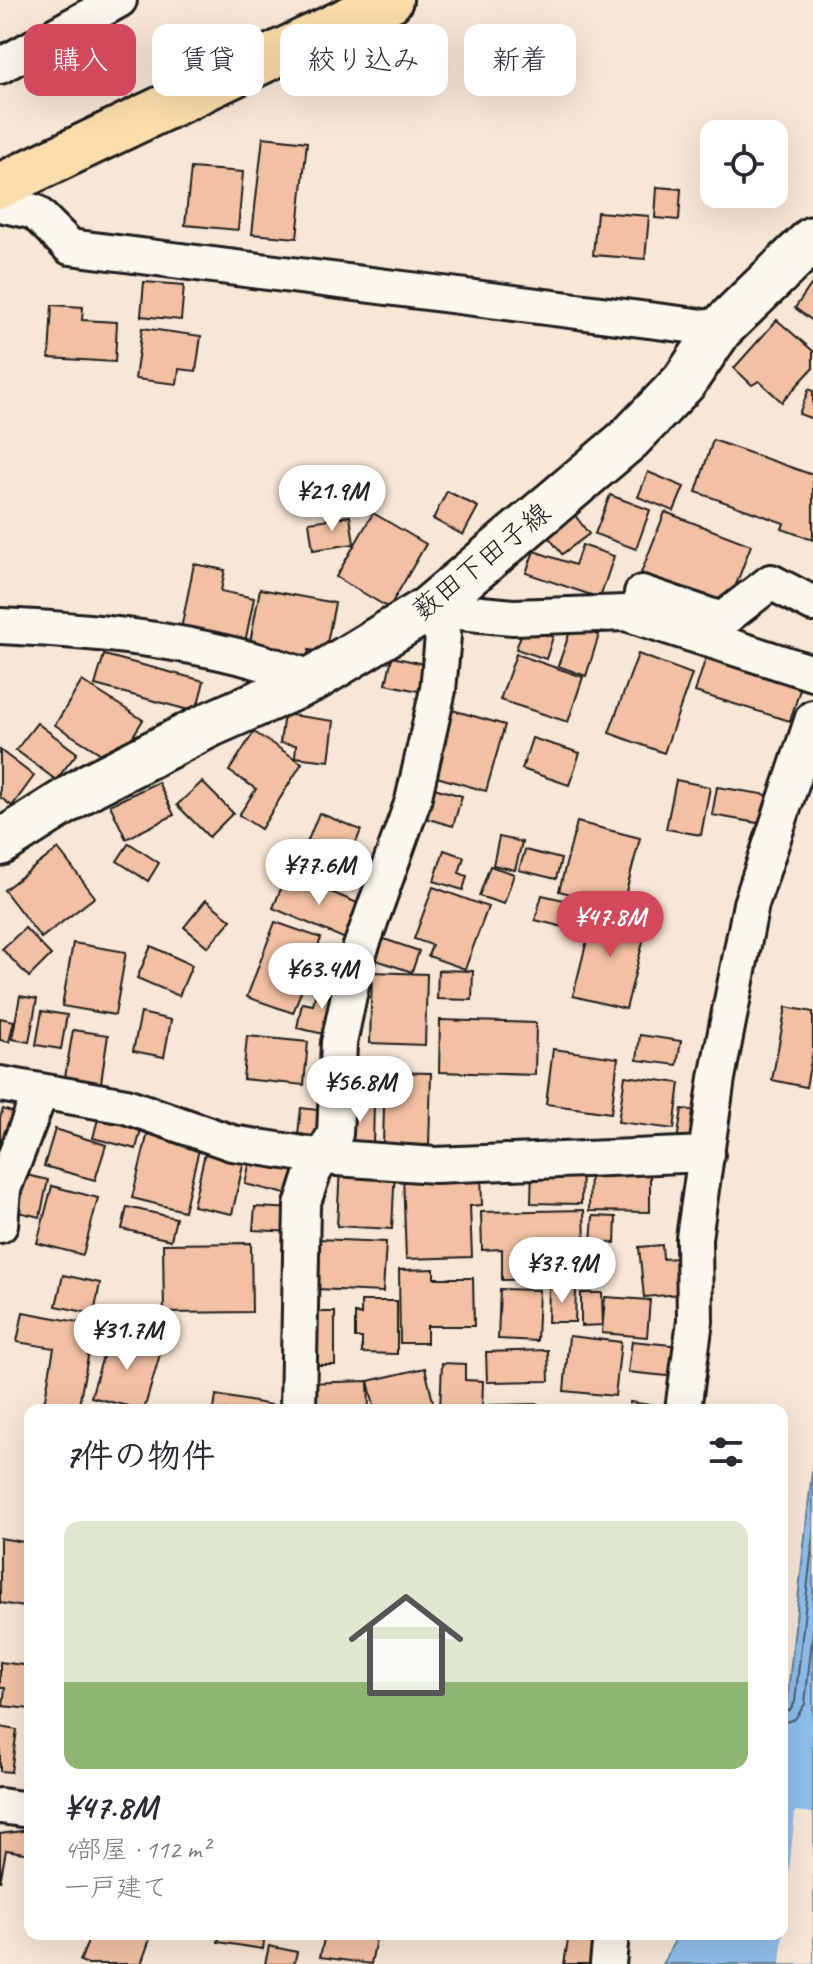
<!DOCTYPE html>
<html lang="ja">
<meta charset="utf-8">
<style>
:root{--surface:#fff;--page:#f7f7f7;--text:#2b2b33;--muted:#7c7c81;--line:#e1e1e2;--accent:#d1495b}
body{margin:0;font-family:Caveat,"Klee One",sans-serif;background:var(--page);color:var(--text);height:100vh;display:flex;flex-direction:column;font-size:30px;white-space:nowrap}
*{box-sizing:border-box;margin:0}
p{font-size:26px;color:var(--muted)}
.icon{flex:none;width:44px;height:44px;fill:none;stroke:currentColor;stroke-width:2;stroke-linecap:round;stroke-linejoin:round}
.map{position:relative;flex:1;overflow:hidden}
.details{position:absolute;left:24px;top:1404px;width:764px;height:536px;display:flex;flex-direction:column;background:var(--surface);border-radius:16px;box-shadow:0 8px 32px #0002}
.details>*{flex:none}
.top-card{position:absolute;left:24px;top:24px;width:766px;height:72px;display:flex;gap:16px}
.buttons{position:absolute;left:700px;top:120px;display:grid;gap:16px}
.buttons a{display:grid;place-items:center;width:88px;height:88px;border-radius:16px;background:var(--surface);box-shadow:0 8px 32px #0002;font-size:40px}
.price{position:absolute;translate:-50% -68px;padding:0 18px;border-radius:28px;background:#fff;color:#222;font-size:26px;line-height:52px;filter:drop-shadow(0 2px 4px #0008)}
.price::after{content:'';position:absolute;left:50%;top:48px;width:24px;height:18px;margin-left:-12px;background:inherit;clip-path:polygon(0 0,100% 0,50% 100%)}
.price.selected{background:var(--accent);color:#fff}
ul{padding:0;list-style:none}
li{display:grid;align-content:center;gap:16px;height:424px;padding:0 40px}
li+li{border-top:2px solid var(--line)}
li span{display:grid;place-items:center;height:248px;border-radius:16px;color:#555}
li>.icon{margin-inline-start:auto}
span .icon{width:144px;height:144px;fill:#fffc;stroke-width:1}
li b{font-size:34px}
h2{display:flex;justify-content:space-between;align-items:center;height:96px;padding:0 40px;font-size:34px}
.pill{padding:0 28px;border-radius:16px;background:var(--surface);box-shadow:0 8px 32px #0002;font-size:28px;line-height:72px}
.pill.selected{background:var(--accent);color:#fff}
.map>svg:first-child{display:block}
.water{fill:#8fbeea;stroke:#617d98;stroke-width:2}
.pier{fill:#f8e6d6}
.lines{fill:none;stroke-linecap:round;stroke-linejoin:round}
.shore{stroke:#4a5d6e;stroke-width:2}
.building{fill:#f2c0a3;stroke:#1c1c1c;stroke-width:2}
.minor-casing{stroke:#1c1c1c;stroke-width:40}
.secondary-casing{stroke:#1c1c1c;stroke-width:50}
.trunk-casing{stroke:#1c1c1c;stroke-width:50}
.minor{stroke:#fbf7ec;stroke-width:34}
.secondary{stroke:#fbf7ec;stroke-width:44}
.trunk{stroke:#fbddab;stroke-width:44}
.labels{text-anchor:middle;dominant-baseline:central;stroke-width:6;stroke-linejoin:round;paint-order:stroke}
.street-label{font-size:28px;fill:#1c1c1c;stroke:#fbf7ec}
</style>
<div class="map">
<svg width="813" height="1964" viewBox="0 0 813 1964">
<rect width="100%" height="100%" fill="#f8e6d6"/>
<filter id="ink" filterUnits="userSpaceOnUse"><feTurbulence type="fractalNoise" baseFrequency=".0125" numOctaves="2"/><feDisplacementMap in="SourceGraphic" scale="16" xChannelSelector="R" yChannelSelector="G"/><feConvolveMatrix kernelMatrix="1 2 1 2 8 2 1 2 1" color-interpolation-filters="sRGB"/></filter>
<g filter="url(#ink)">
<path class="water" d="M813,1462v502h-150l15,-30h104v-222l5,-11z"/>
<path class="pier" d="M795,1811l18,2v151h-33z"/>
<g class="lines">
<g class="shore">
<path d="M782,1713l8,-3 5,-8 18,-166"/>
<path d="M782,1723l13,-4 10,-15 8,-75"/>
</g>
</g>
<g class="building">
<path d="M263,137l44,5 -10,96 -45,-4z"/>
<path d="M191,168l52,4 -5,58 -53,-5z"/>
<path d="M657,187l24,2 -2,31 -24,-2z"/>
<path d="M597,212l52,4 -4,43 -52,-4z"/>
<path d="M144,282l40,3 -3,35 -40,-4z"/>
<path d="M813,282v39l-18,-13z"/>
<path d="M52,305l31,2 -1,13 35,2 -2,40 -66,-4z"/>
<path d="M777,320l36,31v17l-31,34 -23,-21 -7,4 -18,-17z"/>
<path d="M142,328l59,8 -5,35 -17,-2 -2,15 -42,-5z"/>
<path d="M809,389l4,2v28l-14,-5z"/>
<path d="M713,440l100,35v65l-31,-11 2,-6 -88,-31z"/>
<path d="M648,472l36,15 -10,24 -36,-14z"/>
<path d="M447,491l31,16 -15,28 -30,-16z"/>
<path d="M610,495l40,15 -14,39 -41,-15z"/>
<path d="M665,512l86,33 -23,61 -87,-33z"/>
<path d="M373,513l53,31 -37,64 -53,-31z"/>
<path d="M574,514l15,20 -27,20 -15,-19z"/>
<path d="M350,516l4,28 -41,6 -4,-28z"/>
<path d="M582,545l32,11 -14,42 -74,-25 8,-22 41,14z"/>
<path d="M194,564l31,6 -4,21 33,7 -11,54 -64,-13z"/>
<path d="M260,589l75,14 -10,50 -16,-3 -2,9 -58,-11z"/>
<path d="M572,626l27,9 -13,41 -28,-10z"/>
<path d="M524,627l29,10 -7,22 -30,-10z"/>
<path d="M516,654l67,23 -15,45 -68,-22z"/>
<path d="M638,654l54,20 -28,79 -55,-20z"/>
<path d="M707,654l95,29 -12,38 -95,-29z"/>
<path d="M104,655l100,26 -8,31 -101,-27z"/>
<path d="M392,657l41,9 -6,27 -41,-9z"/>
<path d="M82,681l61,39 -27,43 -61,-38z"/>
<path d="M445,708l60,17 -19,66 -60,-17z"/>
<path d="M284,714l50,7 -5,40 -34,-4 1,-12 -16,-2z"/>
<path d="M37,723l40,30 -21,27 -40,-30z"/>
<path d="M254,732l48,31 -41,66 -22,-14 17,-26 -27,-18z"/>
<path d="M532,738l48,15 -11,32 -47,-16z"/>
<path d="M0,750l34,26 -22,30 -12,-9z"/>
<path d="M676,780l34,7 -9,48 -35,-6z"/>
<path d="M158,782l16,33 -48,24 -16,-34z"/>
<path d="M202,782l31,31 -24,24 -32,-32z"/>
<path d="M717,787l57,9 -5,29 -57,-10z"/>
<path d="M434,788l28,8 -9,30 -28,-8z"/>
<path d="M319,813l42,17 -23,57 -42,-17z"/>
<path d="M577,822l63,16 -18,69 -63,-16z"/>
<path d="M499,837l23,5 -7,28 -22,-5z"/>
<path d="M129,843l30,20 -11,18 -31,-20z"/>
<path d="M58,849l37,48 -54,41 -37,-48z"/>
<path d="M444,850l20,7 -5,16 8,3 -4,14 -29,-9z"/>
<path d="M525,850l36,9 -5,20 -37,-9z"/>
<path d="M490,866l24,8 -10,30 -25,-8z"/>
<path d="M287,874l78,32 -15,35 -77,-33z"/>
<path d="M433,887l55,20 -23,62 -37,-13 4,-11 -18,-6z"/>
<path d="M542,895l52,12 -6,26 -53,-13z"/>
<path d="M206,900l25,20 -23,27 -24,-20z"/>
<path d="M595,908l53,14 -22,87 -53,-13z"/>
<path d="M275,922l46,16 -28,75 -46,-16z"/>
<path d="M25,928l26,27 -22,22 -27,-28z"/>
<path d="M378,937l41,14 -7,21 -42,-14z"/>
<path d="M73,943l53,9 -11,63 -53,-9z"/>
<path d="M151,946l41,19 -13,31 -42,-18z"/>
<path d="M438,970l35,1 -1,29 -35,-1z"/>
<path d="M372,972l55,2 -2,71 -55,-2z"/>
<path d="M318,983l25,6 -10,47 -36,-8 5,-25 11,2z"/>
<path d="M20,996l17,3 -8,43 -17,-3z"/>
<path d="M786,1007l27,5v39l-7,36 -34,-7z"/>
<path d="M42,1011l25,4 -6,34 -25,-4z"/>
<path d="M141,1013l30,7 -7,37 -31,-6z"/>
<path d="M0,1018l14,3 -5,21 -9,-2z"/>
<path d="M440,1020l96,3 -1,52 -96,-3z"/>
<path d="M73,1030l35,5 -8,54 -36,-6z"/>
<path d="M640,1035l41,6 -4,24 -40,-5z"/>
<path d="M247,1036l61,6 -4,43 -61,-6z"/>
<path d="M553,1049l65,9 -7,55 -65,-9z"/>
<path d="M353,1071h26l-1,29 -26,-1z"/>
<path d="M385,1072l46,1 -2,72 -46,-1z"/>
<path d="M625,1076l55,7 -6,46 -56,-7z"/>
<path d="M346,1102l28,1 -1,42 -28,-1z"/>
<path d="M301,1108l25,3 -4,26 -24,-3z"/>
<path d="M3,1109l14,5 -17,71v-67z"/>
<path d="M682,1109l22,3 -5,32 -22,-3z"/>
<path d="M100,1111l43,11 -7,27 -43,-11z"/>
<path d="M150,1124l52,13 -18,74 -52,-13z"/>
<path d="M55,1129l51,16 -11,35 -51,-14z"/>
<path d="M207,1144l39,8 -14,62 -39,-8z"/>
<path d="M252,1151l46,11 -8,33 -45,-11z"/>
<path d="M340,1166l55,2 -3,61 -55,-3z"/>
<path d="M532,1166l50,1 -1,37 -50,-1z"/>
<path d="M590,1166l60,1v45l-61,-1z"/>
<path d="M481,1171l1,34 -12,1 2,51 -66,2 -3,-85z"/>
<path d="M22,1174l26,6 -8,37 -26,-6z"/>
<path d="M52,1186l46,12 -15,57 -46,-12z"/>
<path d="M127,1207l49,11 -5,22 -49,-11z"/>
<path d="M255,1207l41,2 -1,23 -42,-2z"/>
<path d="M584,1210l1,33 -36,1 1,35 -48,1v-31l-20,1 -1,-38z"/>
<path d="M593,1216l23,1 -1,26 -24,-1z"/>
<path d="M318,1239l68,3 -3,50 -67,-3z"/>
<path d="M251,1243l1,69 -88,1 -1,-69z"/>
<path d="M662,1245l1,14 15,-1 3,36 -37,3 -5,-50z"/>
<path d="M434,1269v9h39l1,48h-47v17h-27l-1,-73z"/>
<path d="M63,1275l37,8 -6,31 -38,-8z"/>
<path d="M549,1288l27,1 -1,33h-27z"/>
<path d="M500,1289l39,1 -2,51 -39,-2z"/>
<path d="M581,1293h21l1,32 -22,1z"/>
<path d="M605,1297l45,3 -3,37 -45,-4z"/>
<path d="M361,1301h36v53l-35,-1v-15h-7v-25l6,2z"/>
<path d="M23,1312l71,13 -16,85h-35l11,-62 -37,-6z"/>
<rect x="311" y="1312" width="24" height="53"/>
<path d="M110,1332l52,15 -18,63 -53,-13z"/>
<path d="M569,1336l52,6 -6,54 -51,-5z"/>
<path d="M632,1341l48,5 -3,31 -49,-5z"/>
<path d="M548,1350l1,31 -62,1 -1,-30z"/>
<path d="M442,1363l23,1v16l18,1 -1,29h-42z"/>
<path d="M425,1368l10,42h-60l-7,-29z"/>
<path d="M368,1381l1,29h-67v-27z"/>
<path d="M216,1395l72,13v2h-74z"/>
<path d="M630,1402l42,6v2h-43z"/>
<path d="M539,1404v6h-50v-5z"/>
<path d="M0,1538l30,5v65l-30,-5z"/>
<path d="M0,1662l30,4v43l-27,-3 2,-18h-5z"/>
<path d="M0,1727l17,3 -6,42 -11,-1z"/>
<path d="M30,1830v24l-24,-4 -6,32v-48z"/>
<path d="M91,1934h46l13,5 -9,25h-53l-8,-3z"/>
<path d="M220,1934h45l-2,15 -45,-7z"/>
<path d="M325,1934h52l-6,30 -51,-7z"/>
<path d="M569,1934l32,4 -3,26h-34z"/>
<path d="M269,1946l28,6 -3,12h-29z"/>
</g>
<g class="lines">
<defs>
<g id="minor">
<path d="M0,66l119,-66"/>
<path d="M0,204l35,8 35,35 650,82"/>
<path d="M642,593l80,27 49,-38 42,22"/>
<path d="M428,609l85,8 113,-4 187,60"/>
<path d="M0,626c106,5 213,16 313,53"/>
<path d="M0,1084l126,22 106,37 91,14 112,8 272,-11"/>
<path d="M0,1225l3,-36 37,-96"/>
<path d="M298,1410l4,-205 11,-32 22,-39 4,-91 17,-82 57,-160 25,-111 5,-54 -15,-27"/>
<path d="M683,1410l12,-89 -1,-83 23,-160 34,-174 62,-186"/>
<path d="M0,1806l30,4"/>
<path d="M608,1964l3,-30"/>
</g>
<path id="secondary" d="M0,843l91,-58 120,-61 102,-45 115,-70 201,-170 55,-57 36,-53 93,-90"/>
<path id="trunk" d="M0,186l390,-186"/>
</defs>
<use href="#minor" class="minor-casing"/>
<use href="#secondary" class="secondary-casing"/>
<use href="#trunk" class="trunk-casing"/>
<use href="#minor" class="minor"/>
<use href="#secondary" class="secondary"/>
<use href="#trunk" class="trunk"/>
</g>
</g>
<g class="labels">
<g class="street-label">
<text transform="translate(481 561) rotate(-39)">薮田下田子線</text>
</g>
</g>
</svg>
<div class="buttons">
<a><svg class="icon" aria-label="locate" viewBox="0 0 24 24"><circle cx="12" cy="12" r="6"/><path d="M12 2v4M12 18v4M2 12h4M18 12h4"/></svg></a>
</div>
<b class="price" style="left:332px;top:533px">¥21.9M</b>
<b class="price" style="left:319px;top:907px">¥77.6M</b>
<b class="price selected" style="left:610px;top:959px">¥47.8M</b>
<b class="price" style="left:322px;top:1011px">¥63.4M</b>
<b class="price" style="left:360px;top:1124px">¥56.8M</b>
<b class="price" style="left:562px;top:1305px">¥37.9M</b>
<b class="price" style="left:127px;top:1372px">¥31.7M</b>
<div class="top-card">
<a class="pill selected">購入</a>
<a class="pill">賃貸</a>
<a class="pill">絞り込み</a>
<a class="pill">新着</a>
</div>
<section class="details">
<h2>7件の物件<svg class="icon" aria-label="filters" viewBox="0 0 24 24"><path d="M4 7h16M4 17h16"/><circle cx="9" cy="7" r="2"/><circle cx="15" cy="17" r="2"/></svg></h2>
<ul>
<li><span style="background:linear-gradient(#dfe7d0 65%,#8fb573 0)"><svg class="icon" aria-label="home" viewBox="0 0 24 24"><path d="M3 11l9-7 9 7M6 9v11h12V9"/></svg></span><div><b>¥47.8M</b><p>4部屋 · 112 m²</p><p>一戸建て</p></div></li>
</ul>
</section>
</div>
